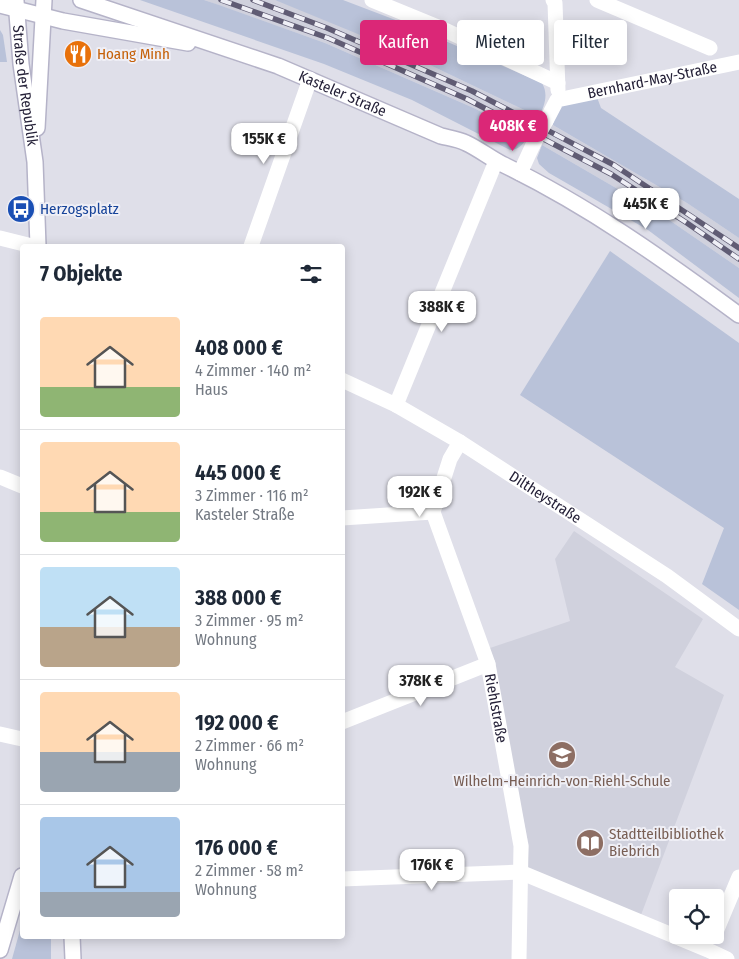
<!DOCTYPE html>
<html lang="de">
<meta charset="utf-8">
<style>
:root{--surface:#fff;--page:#f6f6f7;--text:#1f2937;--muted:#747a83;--line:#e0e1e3;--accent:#db2777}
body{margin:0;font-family:"Fira Sans Condensed",sans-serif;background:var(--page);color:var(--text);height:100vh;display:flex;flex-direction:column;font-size:19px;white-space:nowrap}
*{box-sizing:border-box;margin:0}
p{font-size:16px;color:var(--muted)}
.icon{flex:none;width:28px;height:28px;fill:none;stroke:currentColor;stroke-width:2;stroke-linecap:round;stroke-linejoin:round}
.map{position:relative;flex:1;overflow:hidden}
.details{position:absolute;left:20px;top:244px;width:325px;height:695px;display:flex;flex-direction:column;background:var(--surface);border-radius:5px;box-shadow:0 2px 12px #0003}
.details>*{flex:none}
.top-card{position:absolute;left:360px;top:20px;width:304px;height:45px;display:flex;gap:10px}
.fabs{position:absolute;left:669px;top:889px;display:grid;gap:10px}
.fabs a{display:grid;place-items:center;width:55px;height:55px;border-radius:5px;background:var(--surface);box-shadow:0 2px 12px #0003;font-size:25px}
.price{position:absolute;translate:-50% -42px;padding:0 11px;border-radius:10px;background:#fff;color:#222;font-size:16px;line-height:32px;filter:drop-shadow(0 1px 2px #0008)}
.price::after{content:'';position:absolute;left:50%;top:30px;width:15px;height:11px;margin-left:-8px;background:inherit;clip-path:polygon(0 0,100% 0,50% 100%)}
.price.current{background:var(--accent);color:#fff}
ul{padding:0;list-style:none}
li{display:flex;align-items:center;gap:15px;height:125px;padding:0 20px}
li+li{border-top:1px solid var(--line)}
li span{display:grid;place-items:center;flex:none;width:140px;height:100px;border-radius:5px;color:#555}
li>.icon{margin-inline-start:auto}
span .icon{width:60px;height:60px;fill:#fffc;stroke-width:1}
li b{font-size:21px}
h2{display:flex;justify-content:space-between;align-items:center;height:60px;padding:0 20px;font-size:21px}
.tag{padding:0 18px;border-radius:5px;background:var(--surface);box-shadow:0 2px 12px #0003;font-size:18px;line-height:45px}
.tag.current{background:var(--accent);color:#fff}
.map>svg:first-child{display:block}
.built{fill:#d0d1dd}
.green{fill:#b9c2d9}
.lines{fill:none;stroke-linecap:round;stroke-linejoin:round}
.secondary-casing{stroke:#b5b3c8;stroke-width:18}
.street{stroke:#fff;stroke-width:15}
.secondary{stroke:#fff;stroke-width:15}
.rail-casing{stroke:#605c74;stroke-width:5.5}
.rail{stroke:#efeff6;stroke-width:4;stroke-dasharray:11;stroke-linecap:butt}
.street-bridge{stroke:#fff;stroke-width:15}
.labels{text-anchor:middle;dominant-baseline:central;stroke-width:4;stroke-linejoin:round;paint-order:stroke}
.food-label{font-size:15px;fill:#c56008;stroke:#efeff6;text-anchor:start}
.street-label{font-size:15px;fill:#252138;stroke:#efeff6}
.transit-label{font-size:15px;fill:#164399;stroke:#efeff6;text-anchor:start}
.education-label{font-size:15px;fill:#785e54;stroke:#efeff6}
</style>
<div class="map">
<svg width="739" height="959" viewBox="0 0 739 959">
<rect width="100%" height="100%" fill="#dfdfe9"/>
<g class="built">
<path d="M204,0h71l14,4 120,51 130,62 148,86 52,35v30l-80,-55 -117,-68 -66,-36 -151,-66z"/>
<path d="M574,531l129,88 -28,48 49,28 -83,220 -114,-46 2,-23 -42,-197 83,-28 -15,-62z"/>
</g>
<g class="green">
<path d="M140,0h64l15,5 106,38 151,66 51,28c-4,8 -9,13 -17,13l-98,-50 -88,-36z"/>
<path d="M275,0h68l63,24 136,59c7,12 2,23 -3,34l-130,-62z"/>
<path d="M0,30l3,5 4,27h-7z"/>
<path d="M595,92l6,16 138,91v39l-52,-35 -141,-82 11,-21z"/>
<path d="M542,145l117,68 80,55v30l-91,-68 -99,-57 -10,-9 -2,-6z"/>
<path d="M610,251l129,92v267l-37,-26 22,-56 -204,-133z"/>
<path d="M22,923v13h29v23h-39z"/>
</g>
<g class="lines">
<defs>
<g id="secondary">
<path id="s4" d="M81,0l197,66 163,70c8,2 17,3 25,7 13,6 24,15 36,21 85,41 161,95 237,151"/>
<path id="s5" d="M16,1l5,63 14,98 3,84"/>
<path d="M0,5l63,16 125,22"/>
<path d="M37,128l7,-128"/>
<path d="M72,936l1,23"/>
<path d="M0,950l22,-74"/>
</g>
</defs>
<use href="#secondary" class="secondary-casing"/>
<g class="street">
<path d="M372,0l73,30 113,53"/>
<path d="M553,0l2,3 3,87"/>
<path d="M597,0l113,48"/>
<path id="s1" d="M546,121l11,-21 182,-38"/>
<path d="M520,173l13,-28"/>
<path d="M0,238l32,8"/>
<path d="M251,246l59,-167"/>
<path id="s2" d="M342,380l54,25 64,37 207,134 72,53"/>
<path d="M396,405l100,-244"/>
<path id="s3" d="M460,442l-10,17 -17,53 55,152 33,182 -2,113"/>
<path d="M0,477l22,9"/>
<path d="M342,518l91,-6"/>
<path d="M342,722l146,-58"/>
<path d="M0,734l22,5"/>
<path d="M342,879l178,-7 188,78 19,9"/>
<path d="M715,934l24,-57"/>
</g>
<use href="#secondary" class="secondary"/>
<defs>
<g id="rail">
<path d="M221,0l107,38 139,61 144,75 76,49 52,36"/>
<path d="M253,0l74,28 145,63 142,74 125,83"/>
</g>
</defs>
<use href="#rail" class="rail-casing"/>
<use href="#rail" class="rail"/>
<path class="street-bridge" d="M533,145l13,-24"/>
</g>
<defs>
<symbol id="restaurant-disc" viewBox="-11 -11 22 22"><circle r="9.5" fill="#e8710a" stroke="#efeff6"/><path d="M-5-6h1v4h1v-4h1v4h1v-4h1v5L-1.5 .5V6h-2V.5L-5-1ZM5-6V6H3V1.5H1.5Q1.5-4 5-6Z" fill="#fff"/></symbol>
<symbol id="bus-disc" viewBox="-11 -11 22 22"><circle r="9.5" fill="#1a4fb4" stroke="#efeff6"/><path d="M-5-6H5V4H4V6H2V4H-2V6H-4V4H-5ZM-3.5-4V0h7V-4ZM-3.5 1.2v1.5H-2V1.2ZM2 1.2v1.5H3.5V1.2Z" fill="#fff"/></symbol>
<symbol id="school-disc" viewBox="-11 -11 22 22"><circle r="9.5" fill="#8d6e63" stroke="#efeff6"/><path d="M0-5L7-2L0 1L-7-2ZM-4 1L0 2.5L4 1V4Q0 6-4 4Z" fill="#fff"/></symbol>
<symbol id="library-disc" viewBox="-11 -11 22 22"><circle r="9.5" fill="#8d6e63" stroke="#efeff6"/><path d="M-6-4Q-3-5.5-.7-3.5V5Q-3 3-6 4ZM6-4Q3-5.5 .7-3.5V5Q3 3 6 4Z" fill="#fff"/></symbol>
</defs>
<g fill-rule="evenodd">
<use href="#restaurant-disc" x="62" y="38" width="32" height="32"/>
<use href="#bus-disc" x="5" y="193" width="32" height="32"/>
<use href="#school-disc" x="546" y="739" width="32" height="32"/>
<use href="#library-disc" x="574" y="827" width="32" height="32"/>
</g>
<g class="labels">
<g class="food-label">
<text x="97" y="54">Hoang Minh</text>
</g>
<g class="street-label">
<text stroke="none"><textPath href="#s1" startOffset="121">Bernhard-May-Straße</textPath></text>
<text stroke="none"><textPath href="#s5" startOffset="85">Straße der Republik</textPath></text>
<text stroke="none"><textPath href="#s4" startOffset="278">Kasteler Straße</textPath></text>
<text stroke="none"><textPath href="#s2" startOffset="235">Diltheystraße</textPath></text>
<text stroke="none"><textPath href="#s3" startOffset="282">Riehlstraße</textPath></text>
</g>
<g class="transit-label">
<text x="40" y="209">Herzogsplatz</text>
</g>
<g class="education-label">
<text x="562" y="781">Wilhelm-Heinrich-von-Riehl-Schule</text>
<text x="609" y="834" text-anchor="start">Stadtteilbibliothek<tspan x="609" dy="17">Biebrich</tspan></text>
</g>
</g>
</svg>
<div class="fabs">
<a><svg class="icon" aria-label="locate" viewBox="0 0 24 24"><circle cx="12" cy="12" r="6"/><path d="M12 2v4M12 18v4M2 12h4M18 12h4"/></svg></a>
</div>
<b class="price current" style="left:513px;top:152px">408K €</b>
<b class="price" style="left:264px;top:165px">155K €</b>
<b class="price" style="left:646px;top:230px">445K €</b>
<b class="price" style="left:442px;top:333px">388K €</b>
<b class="price" style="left:420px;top:518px">192K €</b>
<b class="price" style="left:421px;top:707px">378K €</b>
<b class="price" style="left:432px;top:891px">176K €</b>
<div class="top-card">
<a class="tag current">Kaufen</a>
<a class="tag">Mieten</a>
<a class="tag">Filter</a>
</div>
<section class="details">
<h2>7 Objekte<svg class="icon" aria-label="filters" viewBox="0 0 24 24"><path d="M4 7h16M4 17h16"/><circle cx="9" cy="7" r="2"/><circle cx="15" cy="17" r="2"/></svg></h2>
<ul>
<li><span style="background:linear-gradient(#ffd9b3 70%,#8fb573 0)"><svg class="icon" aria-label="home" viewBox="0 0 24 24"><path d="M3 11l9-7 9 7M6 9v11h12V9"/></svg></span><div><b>408 000 €</b><p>4 Zimmer · 140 m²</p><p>Haus</p></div></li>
<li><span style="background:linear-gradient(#ffd9b3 70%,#8fb573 0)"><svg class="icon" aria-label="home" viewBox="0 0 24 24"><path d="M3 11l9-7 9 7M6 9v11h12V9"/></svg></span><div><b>445 000 €</b><p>3 Zimmer · 116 m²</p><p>Kasteler Straße</p></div></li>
<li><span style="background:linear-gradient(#bfe0f5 60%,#b9a48a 0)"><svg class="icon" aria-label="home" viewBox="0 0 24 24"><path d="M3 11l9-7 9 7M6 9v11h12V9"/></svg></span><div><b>388 000 €</b><p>3 Zimmer · 95 m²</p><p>Wohnung</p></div></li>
<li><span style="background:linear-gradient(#ffd9b3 60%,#9aa5b1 0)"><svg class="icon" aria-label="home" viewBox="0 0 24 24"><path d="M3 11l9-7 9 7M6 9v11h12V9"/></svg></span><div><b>192 000 €</b><p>2 Zimmer · 66 m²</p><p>Wohnung</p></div></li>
<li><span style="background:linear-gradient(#a9c7e8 75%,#9aa5b1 0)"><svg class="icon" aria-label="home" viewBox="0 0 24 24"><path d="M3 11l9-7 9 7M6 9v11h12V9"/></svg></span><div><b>176 000 €</b><p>2 Zimmer · 58 m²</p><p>Wohnung</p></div></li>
</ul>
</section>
</div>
